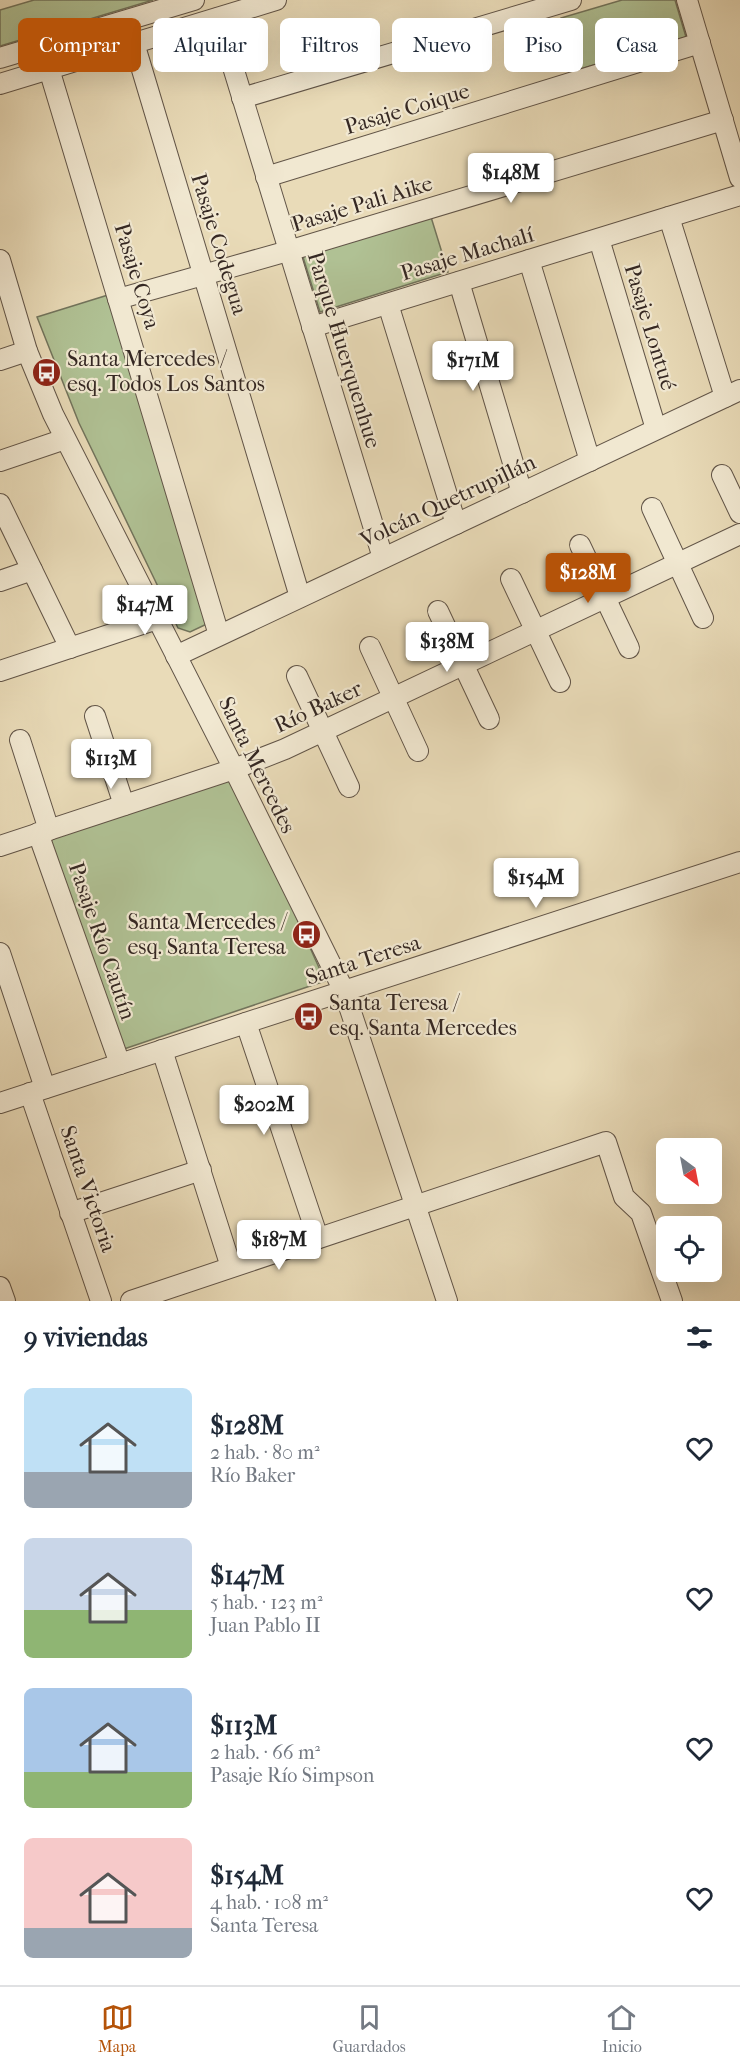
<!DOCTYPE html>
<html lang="es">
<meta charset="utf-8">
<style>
:root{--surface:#fff;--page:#f2f2f3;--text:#1f2937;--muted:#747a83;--line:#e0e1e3;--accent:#b45309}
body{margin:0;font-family:"IM FELL French Canon",serif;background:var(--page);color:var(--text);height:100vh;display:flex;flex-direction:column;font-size:22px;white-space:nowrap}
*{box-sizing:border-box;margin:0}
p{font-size:20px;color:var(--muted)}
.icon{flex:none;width:33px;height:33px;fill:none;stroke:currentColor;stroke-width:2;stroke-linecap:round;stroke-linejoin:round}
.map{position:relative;height:1301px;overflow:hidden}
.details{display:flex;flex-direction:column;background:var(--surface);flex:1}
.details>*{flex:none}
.top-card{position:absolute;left:18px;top:18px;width:705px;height:54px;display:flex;gap:12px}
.needle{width:39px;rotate:148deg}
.controls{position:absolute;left:656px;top:1138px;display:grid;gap:12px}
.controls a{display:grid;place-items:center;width:66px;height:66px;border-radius:9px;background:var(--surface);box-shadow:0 6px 24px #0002;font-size:30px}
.price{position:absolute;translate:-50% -51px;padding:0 14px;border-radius:6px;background:#fff;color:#222;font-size:20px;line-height:39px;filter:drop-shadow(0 2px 3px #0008)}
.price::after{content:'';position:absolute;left:50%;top:36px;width:18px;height:14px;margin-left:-9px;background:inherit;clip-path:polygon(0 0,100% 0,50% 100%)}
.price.on{background:var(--accent);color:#fff}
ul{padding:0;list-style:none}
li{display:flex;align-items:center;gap:18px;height:150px;padding:0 24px}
li span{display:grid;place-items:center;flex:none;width:168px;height:120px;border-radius:9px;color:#555}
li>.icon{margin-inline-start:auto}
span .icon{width:72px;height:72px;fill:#fffc;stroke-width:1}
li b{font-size:26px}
h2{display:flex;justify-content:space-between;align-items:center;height:72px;padding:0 24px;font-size:26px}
.chip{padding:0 21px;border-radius:9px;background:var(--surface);box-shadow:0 6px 24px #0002;font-size:21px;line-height:54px}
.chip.on{background:var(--accent);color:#fff}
.dock{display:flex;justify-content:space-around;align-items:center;height:84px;border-top:2px solid var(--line);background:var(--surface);font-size:16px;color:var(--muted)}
.dock a{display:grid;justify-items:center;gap:3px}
.dock .on{color:var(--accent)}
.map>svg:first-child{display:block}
.green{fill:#b0c194;stroke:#72745c;stroke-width:1.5}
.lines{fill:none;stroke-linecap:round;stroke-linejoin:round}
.minor-casing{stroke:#625548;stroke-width:22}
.minor{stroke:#f1e8d1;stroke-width:20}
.labels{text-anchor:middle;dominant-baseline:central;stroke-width:4.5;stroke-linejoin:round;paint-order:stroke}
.street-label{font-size:22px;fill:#352823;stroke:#f1e8d1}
.poi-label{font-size:22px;fill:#352823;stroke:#f1e8d1;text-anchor:start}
</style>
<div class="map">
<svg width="740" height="1301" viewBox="0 0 740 1301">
<rect width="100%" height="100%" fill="#e9dbb8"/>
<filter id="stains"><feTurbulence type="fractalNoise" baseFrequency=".00333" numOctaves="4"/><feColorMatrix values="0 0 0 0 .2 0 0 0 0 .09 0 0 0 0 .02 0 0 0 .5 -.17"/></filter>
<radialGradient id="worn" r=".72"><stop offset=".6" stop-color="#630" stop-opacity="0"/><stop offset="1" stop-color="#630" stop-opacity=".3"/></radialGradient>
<g class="green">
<path d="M34,0h119l-153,46v-36z"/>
<path d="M622,0h53l11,37 -109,33 -16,-52z"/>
<path d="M431,217l17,55 -128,40 -17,-55z"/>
<path d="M108,295l103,327 -21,10 -12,-4 -99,-205 -42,-106z"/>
<path d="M233,776l92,205 -204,69 -75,-217z"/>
</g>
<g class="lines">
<defs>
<g id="minor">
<path d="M687,0l53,178"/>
<path d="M218,18l165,540"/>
<path d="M134,43l166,554"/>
<path d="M0,58l194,-58"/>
<path d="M49,69l170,566"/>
<path d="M0,84l276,-84"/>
<path d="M242,98l329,-98"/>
<path d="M266,177l434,-134"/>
<path d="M669,217l56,180"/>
<path d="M599,239l57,190"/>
<path d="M0,260l27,91 26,63 181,355 110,222 103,310"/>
<path d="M529,260l61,201"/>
<path d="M459,282l63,211"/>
<path d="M118,299l170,-48 435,-131"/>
<path d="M388,304l68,220"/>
<path d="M312,327l428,-132"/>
<path d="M0,360l27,-9"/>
<path d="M0,461l65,-22"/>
<path d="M722,475l18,38"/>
<path d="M0,504l70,144"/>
<path d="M652,508l51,110"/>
<path d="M580,545l49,103"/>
<path d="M511,579l49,103"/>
<path d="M0,581l32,-11"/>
<path d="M438,611l51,108"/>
<path d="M370,647l48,104"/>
<path d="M176,656l564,-266"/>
<path d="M0,671l157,-52"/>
<path d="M297,676l52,111"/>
<path d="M95,716l29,89"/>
<path d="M20,740l29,90"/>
<path d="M38,833l82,231"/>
<path d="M0,846l234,-77 51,-20 455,-215"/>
<path d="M0,953l45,135"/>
<path d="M246,1023l72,215"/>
<path d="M162,1050l69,217"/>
<path d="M30,1093l71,208"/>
<path d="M0,1103l740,-241"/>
<path d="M70,1213l131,-43"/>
<path d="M0,1287l5,14"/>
<path d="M131,1301l475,-159 18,55 17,16 31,88"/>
</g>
</defs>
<use href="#minor" class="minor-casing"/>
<use href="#minor" class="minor"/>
</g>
<defs>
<symbol id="bus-disc" viewBox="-11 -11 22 22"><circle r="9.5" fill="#8f2418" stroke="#f1e8d1"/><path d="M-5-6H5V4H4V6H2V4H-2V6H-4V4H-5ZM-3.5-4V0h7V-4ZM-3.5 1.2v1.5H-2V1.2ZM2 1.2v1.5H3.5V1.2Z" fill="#fff"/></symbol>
</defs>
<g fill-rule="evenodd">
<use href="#bus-disc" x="30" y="356" width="33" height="33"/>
<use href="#bus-disc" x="290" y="918" width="33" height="33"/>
<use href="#bus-disc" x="292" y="1000" width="33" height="33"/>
</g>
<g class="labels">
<g class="street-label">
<text transform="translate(407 109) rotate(-17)">Pasaje Coique</text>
<text transform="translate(362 204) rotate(-17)">Pasaje Pali Aike</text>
<text transform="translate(219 244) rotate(73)">Pasaje Codegua</text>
<text transform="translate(467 254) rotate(-17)">Pasaje Machalí</text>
<text transform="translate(137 276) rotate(73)">Pasaje Coya</text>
<text transform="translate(650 327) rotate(73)">Pasaje Lontué</text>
<text transform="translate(344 350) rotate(73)">Parque Huerquenhue</text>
<text transform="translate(448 501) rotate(-25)">Volcán Quetrupillán</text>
<text transform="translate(318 707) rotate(-25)">Río Baker</text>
<text transform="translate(257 765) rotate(64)">Santa Mercedes</text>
<text transform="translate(102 941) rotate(71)">Pasaje Río Cautín</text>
<text transform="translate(363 960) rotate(-18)">Santa Teresa</text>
<text transform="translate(88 1189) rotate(71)">Santa Victoria</text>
</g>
<g class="poi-label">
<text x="67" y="359">Santa Mercedes /<tspan x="67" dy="25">esq. Todos Los Santos</tspan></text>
<text x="286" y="922" text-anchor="end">Santa Mercedes /<tspan x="286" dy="25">esq. Santa Teresa</tspan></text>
<text x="329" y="1003">Santa Teresa /<tspan x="329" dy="25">esq. Santa Mercedes</tspan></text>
</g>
</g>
<rect width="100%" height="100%" filter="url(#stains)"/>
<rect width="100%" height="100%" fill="url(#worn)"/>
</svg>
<div class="controls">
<a><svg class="needle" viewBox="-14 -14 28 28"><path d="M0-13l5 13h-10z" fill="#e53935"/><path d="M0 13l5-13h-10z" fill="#747a83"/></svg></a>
<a><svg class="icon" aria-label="locate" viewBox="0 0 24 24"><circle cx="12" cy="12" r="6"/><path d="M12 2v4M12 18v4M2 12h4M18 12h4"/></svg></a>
</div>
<b class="price" style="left:511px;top:204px">$148M</b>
<b class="price" style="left:473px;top:392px">$171M</b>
<b class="price on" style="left:588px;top:604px">$128M</b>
<b class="price" style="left:145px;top:636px">$147M</b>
<b class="price" style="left:447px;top:673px">$138M</b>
<b class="price" style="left:111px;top:790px">$113M</b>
<b class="price" style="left:536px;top:909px">$154M</b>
<b class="price" style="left:264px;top:1136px">$202M</b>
<b class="price" style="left:279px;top:1271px">$187M</b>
<div class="top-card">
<a class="chip on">Comprar</a>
<a class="chip">Alquilar</a>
<a class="chip">Filtros</a>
<a class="chip">Nuevo</a>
<a class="chip">Piso</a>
<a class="chip">Casa</a>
</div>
</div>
<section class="details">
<h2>9 viviendas<svg class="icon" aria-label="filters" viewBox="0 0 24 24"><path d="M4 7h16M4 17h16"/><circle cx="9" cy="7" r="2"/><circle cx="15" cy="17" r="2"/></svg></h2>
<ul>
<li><span style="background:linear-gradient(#bfe0f5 70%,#9aa5b1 0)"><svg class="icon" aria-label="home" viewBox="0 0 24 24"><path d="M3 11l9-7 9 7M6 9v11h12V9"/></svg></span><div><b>$128M</b><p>2 hab. · 80 m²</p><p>Río Baker</p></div><svg class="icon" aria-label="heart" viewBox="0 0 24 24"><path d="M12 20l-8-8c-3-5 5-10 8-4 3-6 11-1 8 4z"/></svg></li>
<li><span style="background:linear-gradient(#c9d6e8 60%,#8fb573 0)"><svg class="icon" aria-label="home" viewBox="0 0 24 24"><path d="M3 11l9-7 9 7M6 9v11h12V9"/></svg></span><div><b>$147M</b><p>5 hab. · 123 m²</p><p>Juan Pablo II</p></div><svg class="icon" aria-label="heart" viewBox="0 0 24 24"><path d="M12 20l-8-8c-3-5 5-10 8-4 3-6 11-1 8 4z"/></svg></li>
<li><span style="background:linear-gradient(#a9c7e8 70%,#8fb573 0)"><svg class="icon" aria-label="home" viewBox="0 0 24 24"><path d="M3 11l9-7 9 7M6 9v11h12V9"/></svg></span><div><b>$113M</b><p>2 hab. · 66 m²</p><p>Pasaje Río Simpson</p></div><svg class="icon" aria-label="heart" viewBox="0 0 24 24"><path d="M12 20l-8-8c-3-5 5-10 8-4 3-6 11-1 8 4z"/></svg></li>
<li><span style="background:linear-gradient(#f6c9c9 75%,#9aa5b1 0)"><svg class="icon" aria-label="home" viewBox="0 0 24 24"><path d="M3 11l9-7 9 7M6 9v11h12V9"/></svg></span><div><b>$154M</b><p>4 hab. · 108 m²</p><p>Santa Teresa</p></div><svg class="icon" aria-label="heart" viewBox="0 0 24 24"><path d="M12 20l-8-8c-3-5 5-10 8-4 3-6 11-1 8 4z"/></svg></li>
</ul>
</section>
<nav class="dock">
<a class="on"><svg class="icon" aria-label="map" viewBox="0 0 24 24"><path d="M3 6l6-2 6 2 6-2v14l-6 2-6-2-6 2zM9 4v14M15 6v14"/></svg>Mapa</a>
<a><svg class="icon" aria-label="saved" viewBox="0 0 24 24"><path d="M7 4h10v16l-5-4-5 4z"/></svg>Guardados</a>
<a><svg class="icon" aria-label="home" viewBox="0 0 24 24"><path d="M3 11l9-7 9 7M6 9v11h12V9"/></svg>Inicio</a>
</nav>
